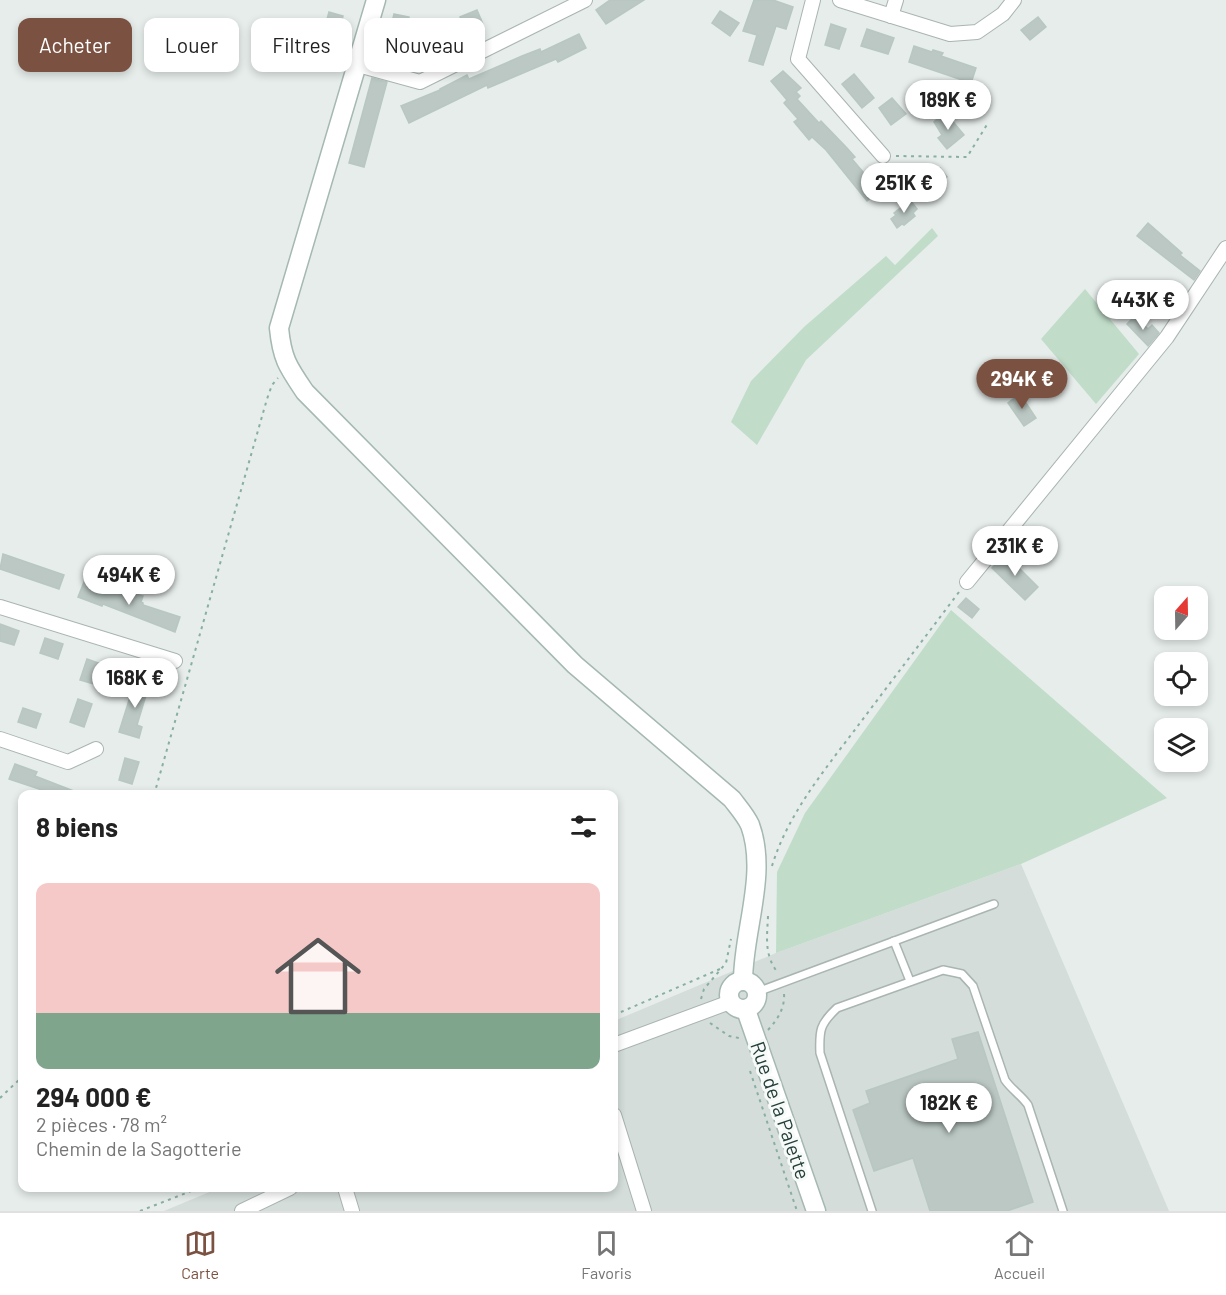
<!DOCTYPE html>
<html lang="fr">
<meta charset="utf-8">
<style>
:root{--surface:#fff;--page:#f2f2f2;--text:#222;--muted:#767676;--line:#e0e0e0;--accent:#7b5242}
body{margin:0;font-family:Barlow,sans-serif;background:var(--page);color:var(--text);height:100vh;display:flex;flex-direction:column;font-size:22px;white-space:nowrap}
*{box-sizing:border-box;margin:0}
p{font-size:20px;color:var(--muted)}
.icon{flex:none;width:33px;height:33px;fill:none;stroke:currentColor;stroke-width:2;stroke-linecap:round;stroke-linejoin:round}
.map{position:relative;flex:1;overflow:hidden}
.panel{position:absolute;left:18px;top:790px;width:600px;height:402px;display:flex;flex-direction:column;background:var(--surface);border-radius:12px;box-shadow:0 3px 9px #0003}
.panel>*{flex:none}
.top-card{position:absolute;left:18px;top:18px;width:600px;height:54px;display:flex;gap:12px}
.needle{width:39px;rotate:20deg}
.fabs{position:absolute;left:1154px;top:586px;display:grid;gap:12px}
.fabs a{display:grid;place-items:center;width:54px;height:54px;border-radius:12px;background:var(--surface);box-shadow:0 3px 9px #0003;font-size:30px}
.price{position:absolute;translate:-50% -51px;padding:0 14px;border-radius:21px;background:#fff;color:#222;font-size:20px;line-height:39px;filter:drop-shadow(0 2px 3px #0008)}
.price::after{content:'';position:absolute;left:50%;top:36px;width:18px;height:14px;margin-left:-9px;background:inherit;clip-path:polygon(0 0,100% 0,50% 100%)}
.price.on{background:var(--accent);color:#fff}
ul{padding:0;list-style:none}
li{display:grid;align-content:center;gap:12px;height:318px;padding:0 18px}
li+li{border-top:2px solid var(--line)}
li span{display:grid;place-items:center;height:186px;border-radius:12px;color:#555}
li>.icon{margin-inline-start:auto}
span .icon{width:108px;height:108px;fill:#fffc;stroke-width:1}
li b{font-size:26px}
h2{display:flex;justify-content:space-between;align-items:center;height:72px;padding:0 18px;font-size:26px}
.tag{padding:0 21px;border-radius:12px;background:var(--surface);box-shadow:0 3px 9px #0003;font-size:21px;line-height:54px}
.tag.on{background:var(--accent);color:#fff}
.tabs{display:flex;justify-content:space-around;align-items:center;height:84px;border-top:2px solid var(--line);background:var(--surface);font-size:16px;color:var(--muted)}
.tabs a{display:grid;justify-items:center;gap:3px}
.tabs .on{color:var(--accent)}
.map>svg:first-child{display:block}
.built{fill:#d4ddd9}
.green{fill:#c1ddc9}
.building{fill:#bbc8c3;stroke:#b8c7c1;stroke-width:1.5}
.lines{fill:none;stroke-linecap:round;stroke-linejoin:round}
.lane-casing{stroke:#a9b5b1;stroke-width:10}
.street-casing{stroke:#a9b5b1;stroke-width:16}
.secondary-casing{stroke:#a5b8b2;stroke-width:21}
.path{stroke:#89aea4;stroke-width:2;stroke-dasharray:3 4.5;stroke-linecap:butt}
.lane{stroke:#fff;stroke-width:7}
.street{stroke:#fff;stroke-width:14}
.secondary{stroke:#fff;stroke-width:18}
.labels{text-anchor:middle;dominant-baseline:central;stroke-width:6;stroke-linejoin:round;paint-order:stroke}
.street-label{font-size:20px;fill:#263e39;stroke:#f6faf8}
</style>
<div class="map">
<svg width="1226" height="1211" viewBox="0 0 1226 1211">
<rect width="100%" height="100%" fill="#e6edea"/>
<path class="built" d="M1021,864l148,347h-1005l55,-23h395v-167l162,-68z"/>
<g class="green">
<path d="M932,228l6,8 -132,124 -49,85 -26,-23 20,-41 53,-54 82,-71 9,9z"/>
<path d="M1085,289l54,65 -43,50 -55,-65z"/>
<path d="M951,610l216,188 -146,66 -245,89 1,-81 28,-59z"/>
</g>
<g class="building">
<path d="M610,0h34l-38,24 -10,-14z"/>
<path d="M754,0h19l20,7 -7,22 -10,-3 -13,39 -14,-4 8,-26 -14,-4z"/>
<path d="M477,10l6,14 -18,7 -5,-14z"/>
<path d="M720,11l19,12 -9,13 -18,-13z"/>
<path d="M329,12l14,4 -4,17 -7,11 -14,-7 7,-10z"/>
<path d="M394,14l15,3 -6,26 -15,-4z"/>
<path d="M1038,17l8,10 -16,13 -9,-10z"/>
<path d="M445,20l1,16 -18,1 -1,-16z"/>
<path d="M831,24l15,5 -7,20 -14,-4z"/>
<path d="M867,29l27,9 -6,16 -27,-8z"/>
<path d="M579,34l7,14 -28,14 -2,-3 -68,29 -1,-3 -78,38 -8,-17 39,-16v-1l27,-14 2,4 53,-23 18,-7 1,3z"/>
<path d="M914,46l18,6 1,-2 10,3 -2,3 35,12 -5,15 -62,-21z"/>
<path d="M783,71l18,17 -5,4 4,4 -3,3 22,24 2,-2 26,27 8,9 -3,2 27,32 -12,10 -41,-51 -14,-13 -3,3 -15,-18 4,-3 -14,-16 3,-3 -16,-19z"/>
<path d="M854,74l20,24 -12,10 -20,-24z"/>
<path d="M372,78l15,4 -23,85 -15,-4z"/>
<path d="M892,98l14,16 -15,11 -12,-17z"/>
<path d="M945,112l19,23 -17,14 -9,-11 4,-3 -8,-13z"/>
<path d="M940,168l7,9 -24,20 -10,-12 20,-16 2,3z"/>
<path d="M910,200l7,9 -4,4 2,3 -11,9 -2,-1 -5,4 -6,-9 5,-4 -2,-2z"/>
<path d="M1148,223l34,30 -2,2 20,16 -6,9 -57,-44z"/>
<path d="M1135,316l13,13 4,-4 7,8 -11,13 -21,-22z"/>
<path d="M1020,394l16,24 -12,8 -16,-23z"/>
<path d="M3,554l61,21 -5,14 -59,-20z"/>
<path d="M1005,554l33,33 -13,13 -33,-32z"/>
<path d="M84,582l44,15 1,-5 14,4 -2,6 2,1v2l37,12 -5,15 -72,-28 -1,2 -24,-9z"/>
<path d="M966,598l13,11 -7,9 -14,-11z"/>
<path d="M0,624l19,7 -5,14 -14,-4z"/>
<path d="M45,638l18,6 -5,15 -18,-6z"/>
<path d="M87,659l14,5 -7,20 -14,-4z"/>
<path d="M136,678l14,4 -13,43 5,2 -3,11 -20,-6z"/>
<path d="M78,699l14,5 -8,23 -14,-5z"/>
<path d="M23,708l18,6 -5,14 -18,-6z"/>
<path d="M125,758l14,4 -7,22 -13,-4z"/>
<path d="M15,764l22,8 -2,4 49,19h-37l1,-3 -39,-13z"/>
<path d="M978,1032l55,170 -26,9h-77l-17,-53 -39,13 -21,-61 17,-7 -4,-12 92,-32 -6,-20z"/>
</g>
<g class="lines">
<defs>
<g id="lane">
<path d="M894,941l16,40"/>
<path d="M757,992l237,-88"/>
<path d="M872,1211l-52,-158c-1,-23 0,-29 17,-45l106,-38 19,4 11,12 32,94c7,10 16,15 23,25l35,106"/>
</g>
<g id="street">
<path d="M813,0l-15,59 85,97"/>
<path d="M840,0l110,34 27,-2 26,-18 11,-14"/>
<path d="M891,16l5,-16"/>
<path d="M358,65l62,17 165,-82"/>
<path d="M967,582l200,-245 59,-89"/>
<path d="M0,607l175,54"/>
<path d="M0,739l68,23 28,-13"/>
<path d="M614,1045l116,-43"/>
<path d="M614,1115l30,96"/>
<path d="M345,1188l7,23"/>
<path d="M242,1211l48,-23"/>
</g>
<g id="secondary">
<path d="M376,0l-97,328c3,31 9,39 26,64l270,273 157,134c6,8 14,17 18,26 18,49 -7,106 -7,156"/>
<circle cx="743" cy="995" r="14"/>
<path d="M746,1010l70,201"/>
</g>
</defs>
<use href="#lane" class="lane-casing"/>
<use href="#street" class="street-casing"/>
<use href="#secondary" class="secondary-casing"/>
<g class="path">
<path d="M896,156l71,1 21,-34"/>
<path d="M154,795l113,-396 5,-14 6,-7"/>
<path d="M772,866c16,-53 55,-99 88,-143 33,-44 66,-87 99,-131"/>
<path d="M768,916c-1,22 -4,39 10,57"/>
<path d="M701,999l3,-10 22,-26 5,-24"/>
<path d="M614,1015l106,-46"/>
<path d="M710,1023l19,13 10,2"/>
<path d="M768,1030c10,-11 17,-22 16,-37"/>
<path d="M750,1071l47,140"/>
<path d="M0,1098l22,-21"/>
<path d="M140,1211l59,-23"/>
</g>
<use href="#lane" class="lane"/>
<use href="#street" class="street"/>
<use href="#secondary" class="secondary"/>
</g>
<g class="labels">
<g class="street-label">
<text transform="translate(781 1110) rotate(71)">Rue de la Palette</text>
</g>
</g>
</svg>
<div class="fabs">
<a><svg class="needle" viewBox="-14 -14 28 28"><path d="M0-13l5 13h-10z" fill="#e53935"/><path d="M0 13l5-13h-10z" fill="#767676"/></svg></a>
<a><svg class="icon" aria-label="locate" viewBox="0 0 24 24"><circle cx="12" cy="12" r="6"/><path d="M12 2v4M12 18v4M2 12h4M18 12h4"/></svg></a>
<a><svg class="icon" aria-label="layers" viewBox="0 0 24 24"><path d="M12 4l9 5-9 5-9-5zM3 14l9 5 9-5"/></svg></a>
</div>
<b class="price" style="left:948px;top:131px">189K €</b>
<b class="price" style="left:904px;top:214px">251K €</b>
<b class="price" style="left:1143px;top:331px">443K €</b>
<b class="price on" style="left:1022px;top:410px">294K €</b>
<b class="price" style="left:1015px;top:577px">231K €</b>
<b class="price" style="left:129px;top:606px">494K €</b>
<b class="price" style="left:135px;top:709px">168K €</b>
<b class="price" style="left:949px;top:1134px">182K €</b>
<div class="top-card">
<a class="tag on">Acheter</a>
<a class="tag">Louer</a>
<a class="tag">Filtres</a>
<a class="tag">Nouveau</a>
</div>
<section class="panel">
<h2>8 biens<svg class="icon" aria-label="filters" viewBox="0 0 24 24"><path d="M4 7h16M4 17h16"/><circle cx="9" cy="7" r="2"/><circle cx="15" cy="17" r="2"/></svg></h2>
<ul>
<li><span style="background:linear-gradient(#f6c9c9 70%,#7fa58c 0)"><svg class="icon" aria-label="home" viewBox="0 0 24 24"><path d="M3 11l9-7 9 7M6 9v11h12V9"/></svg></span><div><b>294 000 €</b><p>2 pièces · 78 m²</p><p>Chemin de la Sagotterie</p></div></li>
</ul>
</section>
</div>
<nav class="tabs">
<a class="on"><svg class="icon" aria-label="map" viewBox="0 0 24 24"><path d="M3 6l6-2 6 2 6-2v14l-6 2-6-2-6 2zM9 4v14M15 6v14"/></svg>Carte</a>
<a><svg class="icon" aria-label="saved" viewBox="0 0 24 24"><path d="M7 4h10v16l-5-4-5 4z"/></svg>Favoris</a>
<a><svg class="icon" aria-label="home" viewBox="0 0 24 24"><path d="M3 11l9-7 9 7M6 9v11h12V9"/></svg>Accueil</a>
</nav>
